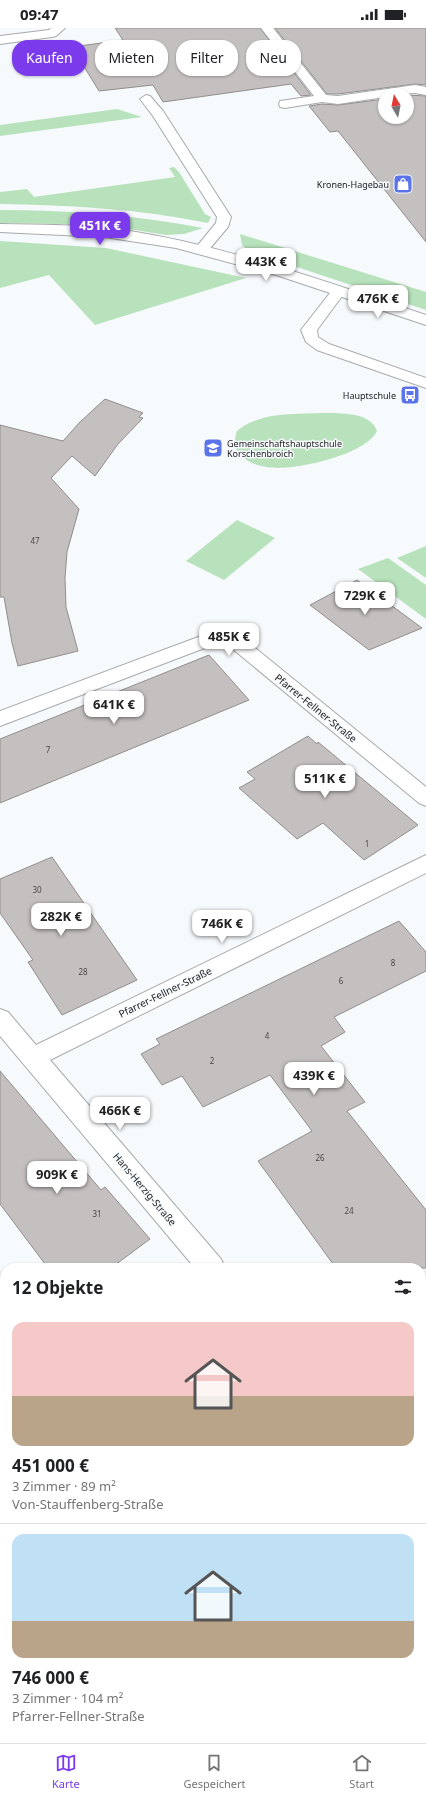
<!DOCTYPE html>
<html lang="de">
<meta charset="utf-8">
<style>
:root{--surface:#fff;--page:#f6f6f6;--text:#202124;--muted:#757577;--line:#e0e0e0;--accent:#7c3aed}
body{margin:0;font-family:"Noto Sans",sans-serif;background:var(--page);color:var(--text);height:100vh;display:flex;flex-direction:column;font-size:15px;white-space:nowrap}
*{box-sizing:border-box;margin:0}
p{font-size:13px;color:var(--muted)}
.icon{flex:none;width:22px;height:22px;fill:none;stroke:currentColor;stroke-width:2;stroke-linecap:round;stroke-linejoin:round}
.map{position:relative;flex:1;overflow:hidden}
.sheet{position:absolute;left:0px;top:1235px;width:426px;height:480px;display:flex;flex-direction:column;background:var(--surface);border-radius:16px 16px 0 0;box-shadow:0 1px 3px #0004}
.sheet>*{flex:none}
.guide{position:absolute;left:12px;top:12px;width:402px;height:36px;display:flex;gap:8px}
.needle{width:26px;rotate:350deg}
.tools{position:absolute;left:378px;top:60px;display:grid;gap:8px}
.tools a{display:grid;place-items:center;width:36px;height:36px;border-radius:50%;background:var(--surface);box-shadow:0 1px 3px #0004;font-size:20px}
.price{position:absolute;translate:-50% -34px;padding:0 9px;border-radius:8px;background:#fff;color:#222;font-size:13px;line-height:26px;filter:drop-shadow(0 1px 2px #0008)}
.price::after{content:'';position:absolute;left:50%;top:24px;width:12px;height:9px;margin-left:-6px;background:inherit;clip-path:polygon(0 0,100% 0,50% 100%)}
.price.current{background:var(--accent);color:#fff}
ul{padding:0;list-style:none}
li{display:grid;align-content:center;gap:8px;height:212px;padding:0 12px}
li+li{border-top:1px solid var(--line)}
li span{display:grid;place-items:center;height:124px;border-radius:12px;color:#555}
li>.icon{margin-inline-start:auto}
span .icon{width:72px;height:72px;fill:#fffc;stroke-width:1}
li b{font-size:17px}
h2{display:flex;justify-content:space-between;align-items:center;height:48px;padding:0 12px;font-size:17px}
.pill{padding:0 14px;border-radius:16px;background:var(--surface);box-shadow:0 1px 3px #0004;font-size:14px;line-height:36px}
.pill.current{background:var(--accent);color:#fff}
.status{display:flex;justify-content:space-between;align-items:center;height:28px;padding:0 20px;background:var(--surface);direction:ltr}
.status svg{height:11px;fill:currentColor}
.tabs{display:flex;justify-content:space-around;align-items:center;height:56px;border-top:1px solid var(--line);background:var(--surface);font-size:11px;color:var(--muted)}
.tabs a{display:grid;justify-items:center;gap:2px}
.tabs .current{color:var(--accent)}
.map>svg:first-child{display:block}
.green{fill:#b8e2bb}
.building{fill:#c4c0bf;stroke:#918d8c}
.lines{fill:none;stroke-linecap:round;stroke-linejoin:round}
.lane-casing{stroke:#a7aaac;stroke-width:2}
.street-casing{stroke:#a7aaac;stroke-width:2}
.secondary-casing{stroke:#a7aaac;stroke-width:2}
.lane{fill:#fff;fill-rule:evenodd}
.street{fill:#fff;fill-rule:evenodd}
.secondary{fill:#fff;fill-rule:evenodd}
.labels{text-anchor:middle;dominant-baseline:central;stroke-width:3;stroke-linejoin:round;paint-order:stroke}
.number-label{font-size:8px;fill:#494949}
.far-poi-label{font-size:9px;fill:#202122;stroke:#f7fafd;text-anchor:end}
.street-label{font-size:10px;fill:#202122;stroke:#f7fafd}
</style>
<div class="status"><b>09:47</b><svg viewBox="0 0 49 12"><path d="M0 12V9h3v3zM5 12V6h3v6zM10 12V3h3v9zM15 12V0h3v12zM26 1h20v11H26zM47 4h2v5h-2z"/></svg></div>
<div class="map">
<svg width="426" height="1715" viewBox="0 0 426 1715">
<rect width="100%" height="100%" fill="#f7fafd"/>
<g class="green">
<path d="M117,81l25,8 -142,19v-11z"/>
<path d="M174,139l5,5 26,42 6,3 -3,6c-69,-14 -138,-18 -208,-19v-12l27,-3 7,8 141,-20 -6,-9z"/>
<path d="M0,182c69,0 135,5 203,18l-19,6 -18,1 -31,-5 -71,-6 -64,-1z"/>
<path d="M240,206l186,58v18l-177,-59 -7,-6z"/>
<path d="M0,213l106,7 140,30 -151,47 -46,-50 -49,13z"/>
<path d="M323,385c17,0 48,-1 54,18 -11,24 -85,41 -110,36 -10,-1 -20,-5 -27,-13 -6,-6 -6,-15 -3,-23 22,-19 58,-17 86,-18z"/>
<path d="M237,492l38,18 -51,42 -38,-19z"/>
<path d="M426,518v32l-29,-20z"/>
<path d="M388,530l38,27v34l-68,-50z"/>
<path d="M0,1460l5,7v93l-5,-8z"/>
<path d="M106,1710h70l4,5h-71z"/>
</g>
<g class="building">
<path d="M115,0h145l51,67 -10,1 -10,-12 -128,18 -10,-17 -54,6 -27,-44 51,-7z"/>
<path d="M275,0h151v57l-11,-1 -77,10h-11z"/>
<path d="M407,67l19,1v146l-88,-111 -8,1 -21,-26 13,-2 16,1 47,-6v18h22z"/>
<path d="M105,371l38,14 -4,4 4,1 -25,26 -23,32 -23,-20 -21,22 28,31 -12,43 -2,26 1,29 12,44 -60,15 -6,-23 -8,-46h-4v-172l63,16 17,-19z"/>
<path d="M357,552l65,48 -53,22 -59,-45z"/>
<path d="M209,627l40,45 -249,103v-64z"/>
<path d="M308,708l9,8 1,-2 100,83 -54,35 -41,-37 -26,16 -58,-51 16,-9 -8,-7z"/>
<path d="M52,829l85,123 -75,35 -34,-53 5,-2 -33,-47v-34z"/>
<path d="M399,893l27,31v19l-92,46 11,15 -24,14 44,56 -18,9 79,99v58h-90l-78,-107 54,-30 -42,-56 -67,32 -21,-31 -20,9 -21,-31 19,-10 -4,-5z"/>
<path d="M0,1043l101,119 4,-3 45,52 -39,29h-63l-48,-64z"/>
</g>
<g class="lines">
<defs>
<g id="lane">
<path d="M51,0h14l-9,8 -4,1 -52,7v-8l49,-6z"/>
<path d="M261,0h12l53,67 12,1 77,-11 11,2v8l-11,-2 -30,2v2l-47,7 -16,-2 -37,6 -5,-1 -1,-3 1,-3 34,-5z"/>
<path d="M146,67l4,1 13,15 68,106 -3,10 -22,26h-10l-2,-3 22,-27 1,-6 -64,-101 -13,-17z"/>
<path d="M338,260l5,1 2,3 -28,38 1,7 11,7 97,34v10l-109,-38 -11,-8 -5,-12 32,-41z"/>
</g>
<g id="street">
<path d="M225,599l7,2 194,158v19l-7,-3 -196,-162 -223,85v-15z"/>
<path d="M426,827v18l-376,187 171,199 4,9h-30l-195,-232v-27l8,3 28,33z"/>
<path d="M421,1491l5,2v35l-5,-2z"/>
</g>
<path id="secondary" d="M0,196c41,1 83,0 124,6 104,16 202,52 302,85v10l-147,-49 -103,-28 -72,-11 -104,-5z"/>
</defs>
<use href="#lane" class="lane-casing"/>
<use href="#street" class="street-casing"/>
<use href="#secondary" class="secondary-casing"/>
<use href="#lane" class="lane"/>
<use href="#street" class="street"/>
<use href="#secondary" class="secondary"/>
</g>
<defs>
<symbol id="shop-square" viewBox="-11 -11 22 22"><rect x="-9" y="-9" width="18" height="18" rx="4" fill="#5b73e9" stroke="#f7fafd"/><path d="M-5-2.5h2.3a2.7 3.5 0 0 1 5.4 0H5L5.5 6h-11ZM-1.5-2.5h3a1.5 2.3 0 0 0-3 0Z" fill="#fff"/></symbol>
<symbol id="bus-square" viewBox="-11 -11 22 22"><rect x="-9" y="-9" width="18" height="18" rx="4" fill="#5b73e9" stroke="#f7fafd"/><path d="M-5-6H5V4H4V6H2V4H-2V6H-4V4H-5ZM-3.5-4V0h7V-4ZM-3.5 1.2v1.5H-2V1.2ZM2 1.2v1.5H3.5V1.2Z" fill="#fff"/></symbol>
<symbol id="school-square" viewBox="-11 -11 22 22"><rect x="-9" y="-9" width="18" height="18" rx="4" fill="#5b73e9" stroke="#f7fafd"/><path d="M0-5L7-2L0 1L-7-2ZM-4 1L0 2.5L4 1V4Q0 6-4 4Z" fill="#fff"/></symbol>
</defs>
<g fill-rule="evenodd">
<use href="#shop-square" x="392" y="145" width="22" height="22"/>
<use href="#bus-square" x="399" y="356" width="22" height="22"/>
<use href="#school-square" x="202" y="409" width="22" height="22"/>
</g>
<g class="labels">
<g class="number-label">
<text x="35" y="512">47</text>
<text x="48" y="721">7</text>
<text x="367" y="815">1</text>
<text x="37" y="861">30</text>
<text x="393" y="934">8</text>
<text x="83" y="943">28</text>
<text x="341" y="952">6</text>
<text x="267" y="1007">4</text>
<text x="212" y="1032">2</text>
<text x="320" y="1129">26</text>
<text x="349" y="1182">24</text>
<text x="97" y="1185">31</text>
</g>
<g class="far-poi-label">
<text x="389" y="156">Kronen-Hagebau</text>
<text x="396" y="367">Hauptschule</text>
<text x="227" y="415" text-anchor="start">Gemeinschaftshauptschule<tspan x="227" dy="10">Korschenbroich</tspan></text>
</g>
<g class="street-label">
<text transform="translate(316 680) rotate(39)">Pfarrer-Fellner-Straße</text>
<text transform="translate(165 964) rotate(-26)">Pfarrer-Fellner-Straße</text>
<text transform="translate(145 1161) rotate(50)">Hans-Herzig-Straße</text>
</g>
</g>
</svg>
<div class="tools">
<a><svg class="needle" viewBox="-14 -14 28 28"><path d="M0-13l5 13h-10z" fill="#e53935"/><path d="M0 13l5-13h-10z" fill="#757577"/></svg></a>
</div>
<b class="price current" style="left:100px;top:218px">451K €</b>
<b class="price" style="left:266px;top:254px">443K €</b>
<b class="price" style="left:378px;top:291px">476K €</b>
<b class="price" style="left:365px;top:588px">729K €</b>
<b class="price" style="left:229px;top:629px">485K €</b>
<b class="price" style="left:114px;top:697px">641K €</b>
<b class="price" style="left:325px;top:771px">511K €</b>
<b class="price" style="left:61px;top:909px">282K €</b>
<b class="price" style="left:222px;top:916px">746K €</b>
<b class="price" style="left:314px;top:1068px">439K €</b>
<b class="price" style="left:120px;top:1103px">466K €</b>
<b class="price" style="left:57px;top:1167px">909K €</b>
<div class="guide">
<a class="pill current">Kaufen</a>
<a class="pill">Mieten</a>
<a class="pill">Filter</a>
<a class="pill">Neu</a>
</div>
<section class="sheet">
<h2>12 Objekte<svg class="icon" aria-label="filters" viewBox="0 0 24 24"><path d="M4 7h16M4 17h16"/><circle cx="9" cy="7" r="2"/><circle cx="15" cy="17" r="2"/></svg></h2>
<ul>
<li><span style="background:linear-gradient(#f6c9c9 60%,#b9a48a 0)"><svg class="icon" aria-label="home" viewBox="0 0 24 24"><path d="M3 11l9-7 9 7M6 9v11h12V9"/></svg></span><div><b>451 000 €</b><p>3 Zimmer · 89 m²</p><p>Von-Stauffenberg-Straße</p></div></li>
<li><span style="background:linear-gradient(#bfe0f5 70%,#b9a48a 0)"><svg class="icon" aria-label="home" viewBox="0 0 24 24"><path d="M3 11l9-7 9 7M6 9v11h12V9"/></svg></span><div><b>746 000 €</b><p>3 Zimmer · 104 m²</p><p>Pfarrer-Fellner-Straße</p></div></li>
</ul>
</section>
</div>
<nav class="tabs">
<a class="current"><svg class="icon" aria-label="map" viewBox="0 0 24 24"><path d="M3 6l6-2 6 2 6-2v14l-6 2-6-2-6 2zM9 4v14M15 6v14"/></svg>Karte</a>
<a><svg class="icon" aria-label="saved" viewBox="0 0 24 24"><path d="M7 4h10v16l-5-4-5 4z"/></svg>Gespeichert</a>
<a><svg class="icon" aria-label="home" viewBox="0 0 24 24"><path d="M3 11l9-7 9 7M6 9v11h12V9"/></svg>Start</a>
</nav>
